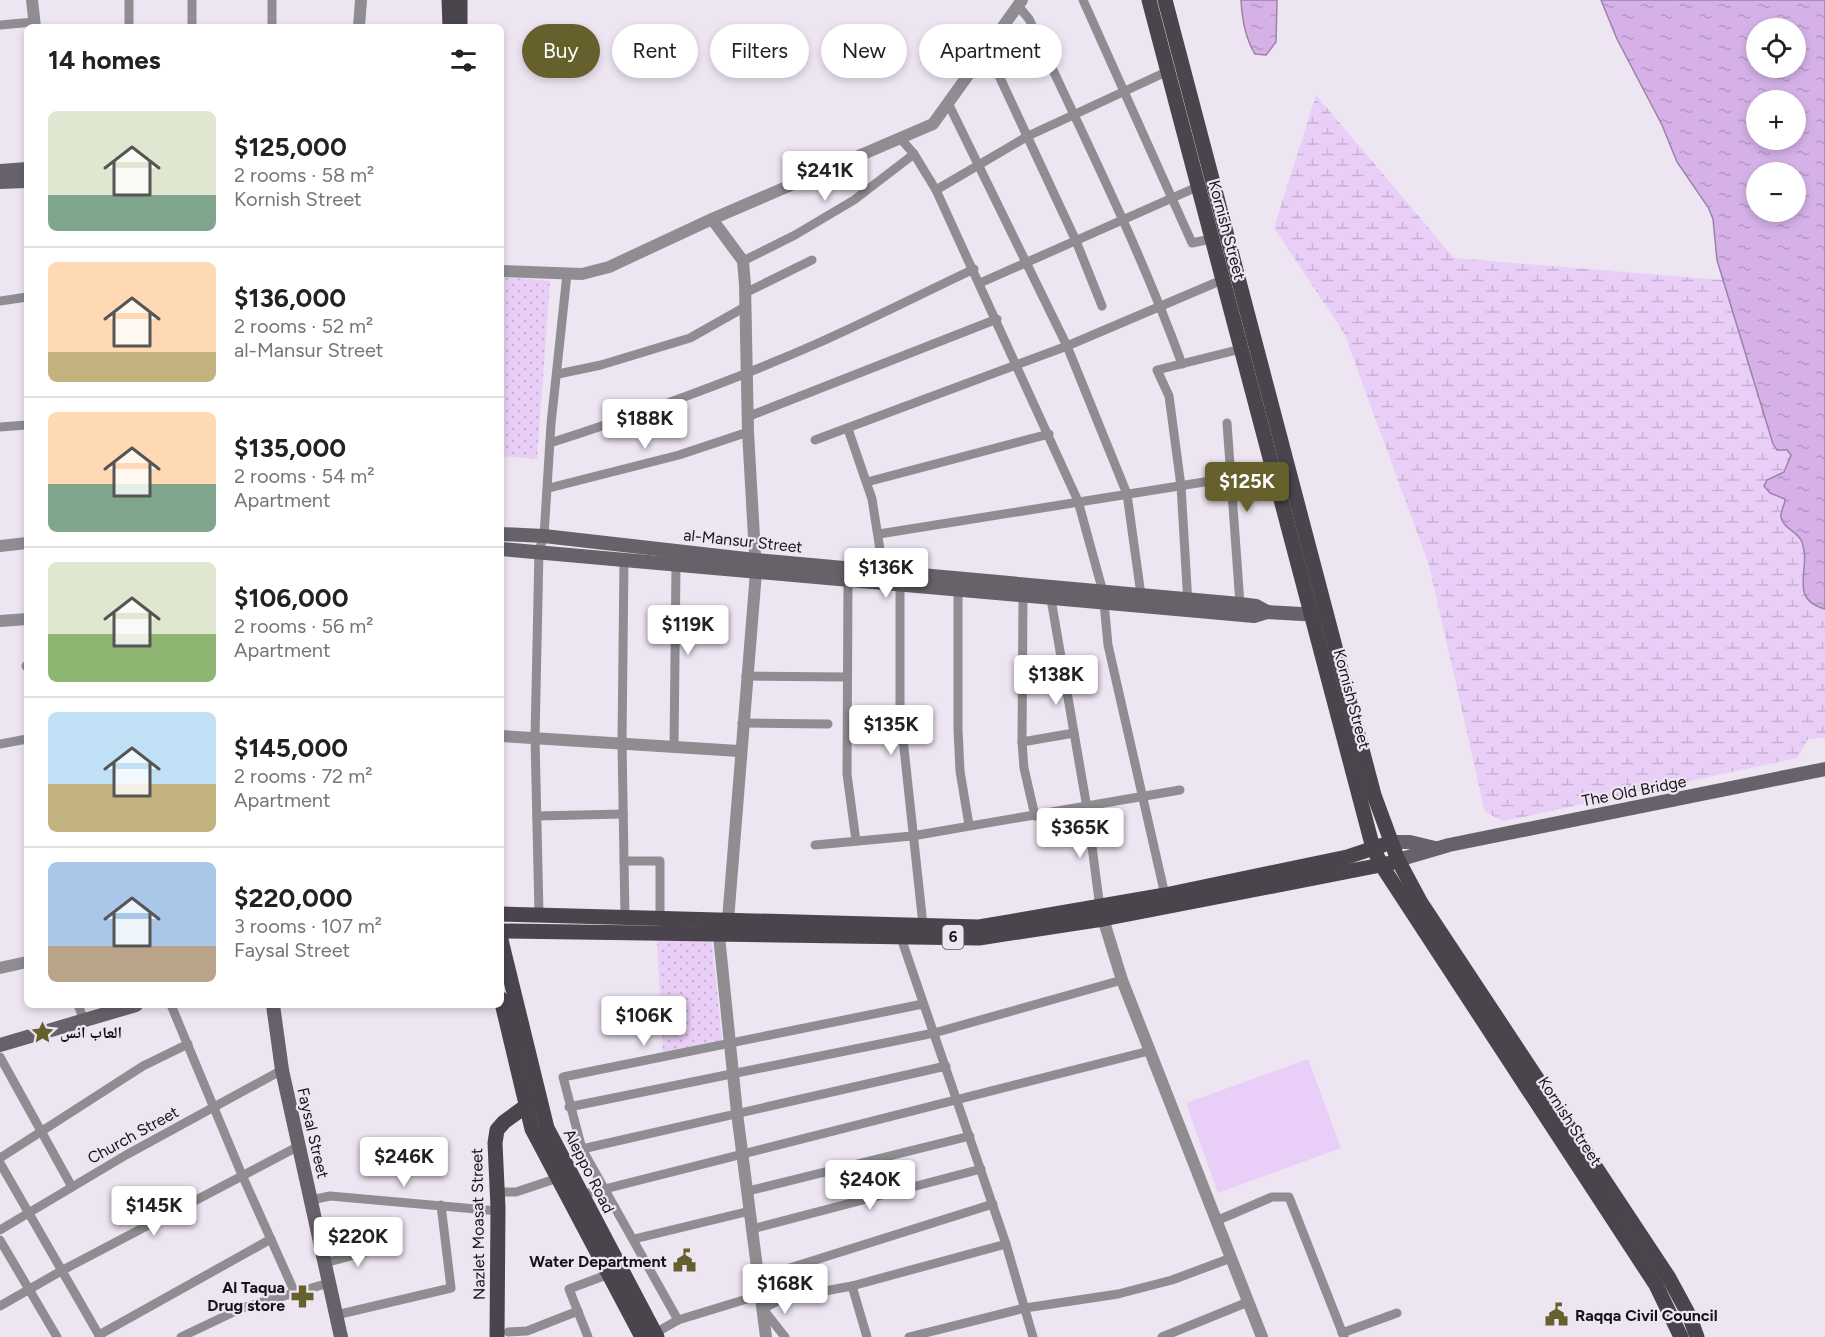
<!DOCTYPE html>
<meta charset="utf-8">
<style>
:root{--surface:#fff;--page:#f6f6f6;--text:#222;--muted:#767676;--line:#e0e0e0;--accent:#65602c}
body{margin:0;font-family:Figtree,"Noto Naskh Arabic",sans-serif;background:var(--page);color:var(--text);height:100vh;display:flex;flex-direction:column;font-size:22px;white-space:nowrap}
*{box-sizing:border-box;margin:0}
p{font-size:20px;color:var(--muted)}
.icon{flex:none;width:33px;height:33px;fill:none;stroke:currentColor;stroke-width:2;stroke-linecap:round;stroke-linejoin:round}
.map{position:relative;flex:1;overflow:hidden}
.drawer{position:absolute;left:24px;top:24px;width:480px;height:984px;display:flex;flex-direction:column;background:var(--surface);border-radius:9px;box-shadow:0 3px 9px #0003}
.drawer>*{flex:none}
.guide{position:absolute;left:522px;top:24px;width:570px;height:54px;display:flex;gap:12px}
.buttons{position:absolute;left:1746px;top:18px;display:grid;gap:12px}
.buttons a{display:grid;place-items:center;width:60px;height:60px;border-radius:50%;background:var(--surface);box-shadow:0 3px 9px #0003;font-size:30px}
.price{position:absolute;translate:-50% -51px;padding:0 14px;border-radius:6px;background:#fff;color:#222;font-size:20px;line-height:39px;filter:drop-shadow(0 2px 3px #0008)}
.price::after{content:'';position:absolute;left:50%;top:36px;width:18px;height:14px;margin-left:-9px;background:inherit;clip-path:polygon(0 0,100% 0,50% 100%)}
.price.on{background:var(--accent);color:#fff}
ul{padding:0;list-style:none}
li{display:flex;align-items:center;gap:18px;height:150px;padding:0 24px}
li+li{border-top:2px solid var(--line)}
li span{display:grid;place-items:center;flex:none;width:168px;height:120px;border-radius:9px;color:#555}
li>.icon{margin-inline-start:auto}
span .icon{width:72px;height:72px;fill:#fffc;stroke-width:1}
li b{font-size:26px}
h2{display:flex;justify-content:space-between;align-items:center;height:72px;padding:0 24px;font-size:26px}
.tag{padding:0 21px;border-radius:27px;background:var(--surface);box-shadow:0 3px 9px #0003;font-size:21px;line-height:54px}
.tag.on{background:var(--accent);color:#fff}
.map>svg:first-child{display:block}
.wetland{fill:url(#wetland-marsh)}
.park{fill:url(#park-dots)}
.pitch{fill:#e9cff7}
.water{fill:url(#water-ripples);stroke:#9c82a9;stroke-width:1.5;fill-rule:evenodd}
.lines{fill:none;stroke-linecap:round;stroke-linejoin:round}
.minor{stroke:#908d92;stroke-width:9}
.tertiary{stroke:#908d92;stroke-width:12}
.secondary{stroke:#67626a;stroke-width:14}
.primary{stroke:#4a444d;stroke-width:15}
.labels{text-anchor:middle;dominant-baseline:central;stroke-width:4.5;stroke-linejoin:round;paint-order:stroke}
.shield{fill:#ede5f2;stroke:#565359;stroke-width:1.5}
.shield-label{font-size:15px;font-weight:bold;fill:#161418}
.street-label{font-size:16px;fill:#161418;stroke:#ede5f2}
.poi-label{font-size:16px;font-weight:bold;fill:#161418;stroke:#ede5f2;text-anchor:start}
</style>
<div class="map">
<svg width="1825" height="1337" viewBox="0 0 1825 1337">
<defs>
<pattern id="wetland-marsh" width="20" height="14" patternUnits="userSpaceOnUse" patternTransform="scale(1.5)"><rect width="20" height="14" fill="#e9cff7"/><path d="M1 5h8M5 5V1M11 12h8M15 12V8" fill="none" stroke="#c7b1d3"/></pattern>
<pattern id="park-dots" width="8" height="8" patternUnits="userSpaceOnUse" patternTransform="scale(1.5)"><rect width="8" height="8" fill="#e9cff7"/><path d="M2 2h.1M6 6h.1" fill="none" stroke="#c7b1d3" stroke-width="1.8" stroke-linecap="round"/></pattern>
<pattern id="water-ripples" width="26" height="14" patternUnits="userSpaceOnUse" patternTransform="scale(1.5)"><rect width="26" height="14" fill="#d5b1e7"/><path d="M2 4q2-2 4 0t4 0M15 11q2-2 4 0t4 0" fill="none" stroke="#b697c5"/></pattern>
</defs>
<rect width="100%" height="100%" fill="#ede5f2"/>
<path class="wetland" d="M1316,95l138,163 269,22 50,164 2,4 14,3 2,4 -7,17 -11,6 12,21 -3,13c6,9 18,21 21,32 6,27 -13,56 22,65v129l-17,1 -11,19 -293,63 -19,-9 -56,-247 -85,-232 -70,-105z"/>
<g class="park">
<path d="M501,277l49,4 -13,178 -36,-3z"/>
<path d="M657,941h55l10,99 -59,12z"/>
</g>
<path class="pitch" d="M1308,1059l33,89 -123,45 -32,-90z"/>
<g class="water">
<path d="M1241,0h36l-1,42 -10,13 -11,-1c-10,-16 -13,-35 -14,-54z"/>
<path d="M1601,0h224v609c-38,-10 -13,-40 -23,-67 -4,-11 -19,-13 -21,-25 -1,-5 4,-12 4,-18l-15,-6 -6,-7 3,-6 17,-8 7,-17 -4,-5h-10l-4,-6 -56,-184 -4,-41 -5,-12 -31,-45 -15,-37 -45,-86zM1756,28h40v40h-40zM1756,100h40v40h-40zM1756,172h40v40h-40z"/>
</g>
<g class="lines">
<g class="minor">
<path d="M192,0v27"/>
<path d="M1083,0l109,243 19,-4"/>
<path d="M1019,7l10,12c53,114 110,227 153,345"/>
<path d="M0,25l34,-3"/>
<path d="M129,27v-27"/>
<path d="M272,27v-27"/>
<path d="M987,50l89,191 26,65"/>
<path d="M948,103l119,243 60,148 14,101"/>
<path d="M900,138l14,16 22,36 142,311 25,91 5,53 57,250"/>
<path d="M936,190l92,-54 138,-64"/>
<path d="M743,261l52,-26 59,-35 60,-46"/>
<path d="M980,283l217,-96"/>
<path d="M745,293l67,-33"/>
<path d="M0,301l27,-4"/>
<path d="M558,374l43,-9 89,-27 55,-31"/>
<path d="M747,417l250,-98"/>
<path d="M1227,423l13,181"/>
<path d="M0,427l27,-2"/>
<path d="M848,429l24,70 12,76"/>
<path d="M815,440l252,-94 155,-66"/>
<path d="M550,443c90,-29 180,-61 266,-99 54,-24 105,-50 158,-75"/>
<path d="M867,482l182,-48"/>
<path d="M549,488l130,-33 69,-23"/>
<path d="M879,534l394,-63"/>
<path d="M624,560l-2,183 3,174"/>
<path d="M848,580l-1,194 9,67"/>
<path d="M900,585v126l23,214"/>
<path d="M958,590v139l2,42 9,54"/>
<path d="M1023,596l-1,146 2,26 11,48"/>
<path d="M1051,599l36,209 13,100"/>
<path d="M1188,604l-7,-118 -12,-90 -12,-26 84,-21"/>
<path d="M26,666h1"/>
<path d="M746,676l100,1"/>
<path d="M742,723l86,1"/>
<path d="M1022,742l52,-9"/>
<path d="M0,744l27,-5"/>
<path d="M674,747l2,-182"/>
<path d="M537,816l86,-2"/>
<path d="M815,845l97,-9 268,-46"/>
<path d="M624,861h36v57"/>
<path d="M539,914l-4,-176 4,-188 5,-14 7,-112 16,-150"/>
<path d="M900,935l106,309 27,93"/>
<path d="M78,1005l6,15"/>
<path d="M171,1005l71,170 53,118"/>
<path d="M0,1057l72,130"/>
<path d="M569,1107l365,-74 188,-53"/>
<path d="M582,1149l364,-83"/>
<path d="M0,1158l143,-92 45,-22"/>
<path d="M0,1163l100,174"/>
<path d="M748,1191l222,-55"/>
<path d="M505,1192h11l42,-14"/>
<path d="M581,1195l568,-144"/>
<path d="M311,1200l19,-4 168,15"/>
<path d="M1216,1221l56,-24h17l55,140"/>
<path d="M752,1229l229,-60"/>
<path d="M0,1230l126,-75 156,-85"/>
<path d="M634,1239l116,-28"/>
<path d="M0,1240l57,97"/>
<path d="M325,1263l59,-16"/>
<path d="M758,1278l235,-74"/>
<path d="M852,1286l15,51"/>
<path d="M0,1306l61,-35 238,-125"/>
<path d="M336,1315l115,-27 -10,-83"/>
<path d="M678,1320l-96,-171 -19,-72 360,-73"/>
<path d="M508,1332l19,-1 51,-20"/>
<path d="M1342,1333l55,-20"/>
<path d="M99,1335l172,-96"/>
<path d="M652,1335l26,-15 82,-25"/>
<path d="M181,1337l61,-29 87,-25"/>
<path d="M588,1337l-19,-48 40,-15"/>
<path d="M785,1337l-22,-28 18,-10 71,-13 154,-42"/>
<path d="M909,1337l116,-29 93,-14 54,-14 59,-22"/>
<path d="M1162,1337l86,-35"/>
</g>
<g class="tertiary">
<path d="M32,0l3,27"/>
<path d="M359,27l2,-27"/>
<path d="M712,219l31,42 2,24 3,147 8,140 -28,348 -9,16 18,177 29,224"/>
<path d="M501,271l81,3 27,-7 103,-48 221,-95 89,-124"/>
<path d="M0,546l27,-3"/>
<path d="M0,621l27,-2"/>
<path d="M501,736l238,15"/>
<path d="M1101,912l21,68 140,357"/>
<path d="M0,968l27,-6"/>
</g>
<g class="secondary">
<path d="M0,171l27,-2"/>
<path d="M0,182l27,-1"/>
<path d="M501,534l43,2 211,24 485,44 16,2 11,6"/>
<path d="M501,549l753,67 13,-4 53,3"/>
<path d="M1391,842h19l25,6"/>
<path d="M1398,860l51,-15 376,-76"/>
<path d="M273,1005l9,65 59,267"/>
<path d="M0,1045l136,-40"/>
</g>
<g class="primary">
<path d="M449,0l1,27"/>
<path d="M460,0v27"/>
<path d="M1149,0l224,848 9,18 274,419 25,52"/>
<path d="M1165,0l209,795 24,65 23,43 248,375 20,37 8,22"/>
<path d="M501,914l478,13 186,-32 182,-38 36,-12"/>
<path d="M501,931l478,7 124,-19 288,-56"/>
<path d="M501,940l46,188 110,209"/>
<path d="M501,999l31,130 110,208"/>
<path d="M497,1337l1,-129 -3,-65 2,-13 7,-8 29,-21"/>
</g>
</g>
<defs>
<symbol id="sight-bare" viewBox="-9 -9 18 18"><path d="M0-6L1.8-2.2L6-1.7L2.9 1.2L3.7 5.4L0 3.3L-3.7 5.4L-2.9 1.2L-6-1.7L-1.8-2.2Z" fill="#65602c" stroke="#ede5f2" stroke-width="2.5" paint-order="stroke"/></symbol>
<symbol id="civic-bare" viewBox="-9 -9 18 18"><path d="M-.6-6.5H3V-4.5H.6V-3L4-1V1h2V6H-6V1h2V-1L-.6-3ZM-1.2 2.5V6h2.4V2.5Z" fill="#65602c" stroke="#ede5f2" stroke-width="2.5" paint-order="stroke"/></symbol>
<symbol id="pharmacy-bare" viewBox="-9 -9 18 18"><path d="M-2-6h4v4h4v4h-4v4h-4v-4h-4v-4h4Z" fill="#65602c" stroke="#ede5f2" stroke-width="2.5" paint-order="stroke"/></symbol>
</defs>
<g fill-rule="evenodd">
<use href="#sight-bare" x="26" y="1016" width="33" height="33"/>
<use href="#civic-bare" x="668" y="1244" width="33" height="33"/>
<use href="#pharmacy-bare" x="286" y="1280" width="33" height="33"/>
<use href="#civic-bare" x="1540" y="1298" width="33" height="33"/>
</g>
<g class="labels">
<rect class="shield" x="942.5" y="925" width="21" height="24" rx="4.5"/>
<g class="shield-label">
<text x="953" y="937">6</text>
</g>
<g class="street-label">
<text transform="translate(1227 230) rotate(75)">Kornish Street</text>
<text transform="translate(743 541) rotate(6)">al-Mansur Street</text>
<text transform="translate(1352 699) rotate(75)">Kornish Street</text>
<text transform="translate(1634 791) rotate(-11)">The Old Bridge</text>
<text transform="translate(1570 1121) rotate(57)">Kornish Street</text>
<text transform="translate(313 1133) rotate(77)">Faysal Street</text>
<text transform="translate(133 1135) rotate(-29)">Church Street</text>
<text transform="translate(589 1171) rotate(63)">Aleppo Road</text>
<text transform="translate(478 1224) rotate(-91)">Nazlet Moasat Street</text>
</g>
<g class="poi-label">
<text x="60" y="1032">العاب انس</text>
<text x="667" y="1261" text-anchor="end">Water Department</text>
<text x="285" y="1287" text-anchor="end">Al Taqua<tspan x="285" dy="18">Drug store</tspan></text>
<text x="1575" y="1315">Raqqa Civil Council</text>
</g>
</g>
</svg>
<div class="buttons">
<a><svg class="icon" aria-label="locate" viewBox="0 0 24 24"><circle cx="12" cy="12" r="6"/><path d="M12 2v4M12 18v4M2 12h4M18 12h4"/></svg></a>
<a>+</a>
<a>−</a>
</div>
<b class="price" style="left:825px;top:202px">$241K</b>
<b class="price" style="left:645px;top:450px">$188K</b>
<b class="price on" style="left:1247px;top:513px">$125K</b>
<b class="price" style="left:886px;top:599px">$136K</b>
<b class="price" style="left:688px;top:656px">$119K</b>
<b class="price" style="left:1056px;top:706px">$138K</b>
<b class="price" style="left:891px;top:756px">$135K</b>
<b class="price" style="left:1080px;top:859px">$365K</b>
<b class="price" style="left:644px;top:1047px">$106K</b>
<b class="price" style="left:404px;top:1188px">$246K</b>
<b class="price" style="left:870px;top:1211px">$240K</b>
<b class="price" style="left:154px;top:1237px">$145K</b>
<b class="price" style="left:358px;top:1268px">$220K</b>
<b class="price" style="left:785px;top:1315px">$168K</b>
<div class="guide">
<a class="tag on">Buy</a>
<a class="tag">Rent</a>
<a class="tag">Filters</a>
<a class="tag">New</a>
<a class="tag">Apartment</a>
</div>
<section class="drawer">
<h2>14 homes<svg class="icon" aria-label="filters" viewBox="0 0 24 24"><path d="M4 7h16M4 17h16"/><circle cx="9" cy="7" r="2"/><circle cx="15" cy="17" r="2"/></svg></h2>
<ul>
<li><span style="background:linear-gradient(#dfe7d0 70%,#7fa58c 0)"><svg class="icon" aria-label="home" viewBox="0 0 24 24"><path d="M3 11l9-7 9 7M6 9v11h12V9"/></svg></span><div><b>$125,000</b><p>2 rooms · 58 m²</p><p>Kornish Street</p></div></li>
<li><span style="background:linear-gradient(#ffd9b3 75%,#c2b280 0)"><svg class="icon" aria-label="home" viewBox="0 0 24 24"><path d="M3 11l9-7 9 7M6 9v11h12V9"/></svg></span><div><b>$136,000</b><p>2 rooms · 52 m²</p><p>al-Mansur Street</p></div></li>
<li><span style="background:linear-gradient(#ffd9b3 60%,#7fa58c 0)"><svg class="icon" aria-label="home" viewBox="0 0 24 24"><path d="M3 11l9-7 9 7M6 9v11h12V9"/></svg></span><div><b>$135,000</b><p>2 rooms · 54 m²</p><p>Apartment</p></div></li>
<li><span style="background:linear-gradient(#dfe7d0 60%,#8fb573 0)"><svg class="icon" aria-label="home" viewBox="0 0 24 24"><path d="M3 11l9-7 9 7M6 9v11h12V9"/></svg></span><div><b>$106,000</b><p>2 rooms · 56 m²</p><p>Apartment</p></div></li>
<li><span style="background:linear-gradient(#bfe0f5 60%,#c2b280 0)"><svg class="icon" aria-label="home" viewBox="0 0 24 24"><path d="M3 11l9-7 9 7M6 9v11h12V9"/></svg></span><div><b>$145,000</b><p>2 rooms · 72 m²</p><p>Apartment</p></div></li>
<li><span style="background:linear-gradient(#a9c7e8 70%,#b9a48a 0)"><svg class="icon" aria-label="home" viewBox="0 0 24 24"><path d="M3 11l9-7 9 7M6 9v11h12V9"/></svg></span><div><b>$220,000</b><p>3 rooms · 107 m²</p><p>Faysal Street</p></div></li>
</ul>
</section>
</div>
